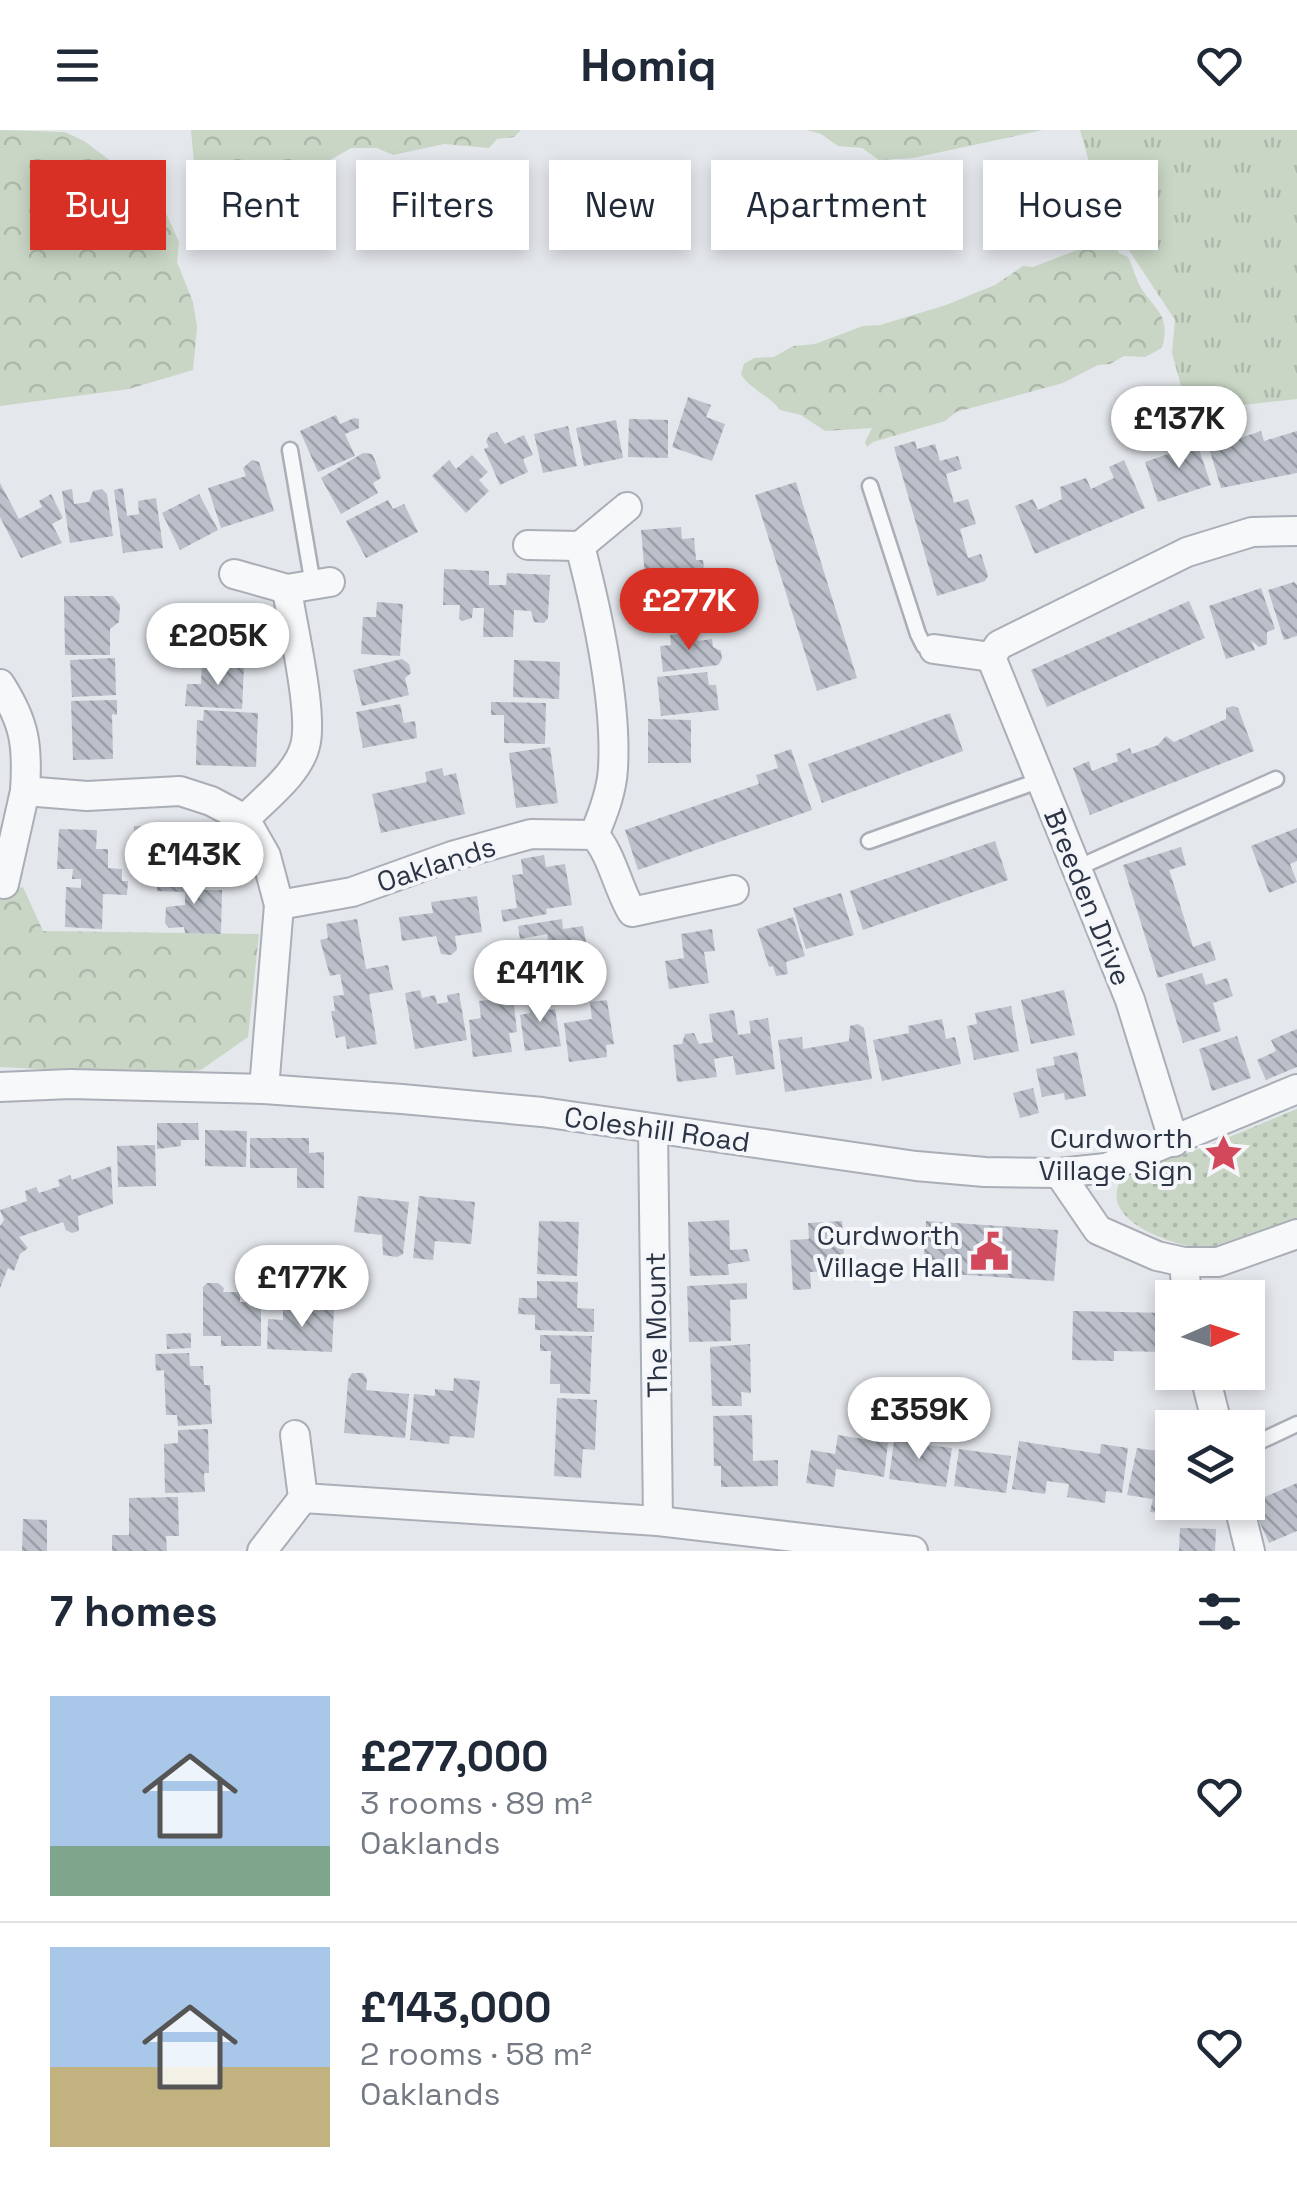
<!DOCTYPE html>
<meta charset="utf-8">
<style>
:root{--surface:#fff;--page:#f2f2f3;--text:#1f2937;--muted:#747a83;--line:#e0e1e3;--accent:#d93025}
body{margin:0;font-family:"Space Grotesk",sans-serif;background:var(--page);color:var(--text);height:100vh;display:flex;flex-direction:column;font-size:38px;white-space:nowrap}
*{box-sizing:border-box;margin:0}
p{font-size:32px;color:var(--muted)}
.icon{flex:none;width:55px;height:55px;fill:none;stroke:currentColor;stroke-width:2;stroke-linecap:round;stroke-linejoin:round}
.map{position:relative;height:1421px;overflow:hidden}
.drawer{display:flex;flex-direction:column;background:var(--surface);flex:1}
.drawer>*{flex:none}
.top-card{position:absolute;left:30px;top:30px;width:1238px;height:90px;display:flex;gap:20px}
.needle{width:65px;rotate:87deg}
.controls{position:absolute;left:1155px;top:1150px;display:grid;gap:20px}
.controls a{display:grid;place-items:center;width:110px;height:110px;border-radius:0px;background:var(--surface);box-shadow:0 5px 15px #0003;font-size:50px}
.price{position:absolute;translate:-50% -85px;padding:0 22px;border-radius:35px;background:#fff;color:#222;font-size:32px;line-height:65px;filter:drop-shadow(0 2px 5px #0008)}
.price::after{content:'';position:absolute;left:50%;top:60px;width:30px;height:22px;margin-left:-15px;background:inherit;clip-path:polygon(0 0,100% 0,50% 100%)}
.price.active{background:var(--accent);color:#fff}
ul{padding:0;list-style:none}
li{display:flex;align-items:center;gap:30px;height:250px;padding:0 50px}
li+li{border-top:2px solid var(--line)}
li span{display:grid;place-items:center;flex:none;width:280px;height:200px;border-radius:0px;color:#555}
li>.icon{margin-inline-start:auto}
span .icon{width:120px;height:120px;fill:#fffc;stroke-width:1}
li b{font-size:42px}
h2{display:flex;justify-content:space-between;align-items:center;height:120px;padding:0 50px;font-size:42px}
.chip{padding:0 35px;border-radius:0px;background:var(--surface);box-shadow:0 5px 15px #0003;font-size:35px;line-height:90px}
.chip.active{background:var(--accent);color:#fff}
header{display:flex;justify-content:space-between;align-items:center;height:130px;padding:0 50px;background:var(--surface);font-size:45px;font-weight:800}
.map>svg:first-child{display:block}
.grass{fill:url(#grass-dots)}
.forest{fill:url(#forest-crowns)}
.park{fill:url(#park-tufts)}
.building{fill:url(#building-back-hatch)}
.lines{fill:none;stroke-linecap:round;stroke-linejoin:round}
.lane-casing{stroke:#a9aeb7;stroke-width:19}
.street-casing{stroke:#a9aeb7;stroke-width:32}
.lane{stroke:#f7f8fa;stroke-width:14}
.street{stroke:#f7f8fa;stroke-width:28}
.labels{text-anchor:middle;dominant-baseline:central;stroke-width:8;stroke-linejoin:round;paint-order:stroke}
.street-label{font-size:28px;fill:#2b3445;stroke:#f4f6f9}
.poi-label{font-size:28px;fill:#2b3445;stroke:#f4f6f9;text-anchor:end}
</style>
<header><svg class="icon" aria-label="menu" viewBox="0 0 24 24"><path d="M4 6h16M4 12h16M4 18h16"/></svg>Homiq<svg class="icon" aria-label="heart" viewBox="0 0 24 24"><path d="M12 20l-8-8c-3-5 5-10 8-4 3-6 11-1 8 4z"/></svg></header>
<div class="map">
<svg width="1297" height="1421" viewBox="0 0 1297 1421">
<defs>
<pattern id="grass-dots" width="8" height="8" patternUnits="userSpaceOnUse" patternTransform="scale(2.5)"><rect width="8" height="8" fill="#c9d6c5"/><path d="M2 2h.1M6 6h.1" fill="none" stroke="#adb8ab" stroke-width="1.8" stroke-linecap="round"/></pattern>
<pattern id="forest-crowns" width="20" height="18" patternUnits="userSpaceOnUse" patternTransform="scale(2.5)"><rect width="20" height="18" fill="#c9d6c5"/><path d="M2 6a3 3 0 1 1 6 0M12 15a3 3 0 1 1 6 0" fill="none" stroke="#adb8ab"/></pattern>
<pattern id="park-tufts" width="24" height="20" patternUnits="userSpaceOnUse" patternTransform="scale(2.5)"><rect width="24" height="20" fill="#c9d6c5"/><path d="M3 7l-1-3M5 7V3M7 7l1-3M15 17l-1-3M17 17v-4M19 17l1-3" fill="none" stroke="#adb8ab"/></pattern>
<pattern id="building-back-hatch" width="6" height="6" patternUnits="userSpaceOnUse" patternTransform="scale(2.5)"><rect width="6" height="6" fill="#bbc0ca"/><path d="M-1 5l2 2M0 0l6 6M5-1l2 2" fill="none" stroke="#989da6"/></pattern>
</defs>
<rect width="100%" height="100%" fill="#e4e7ec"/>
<path class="grass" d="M1297,979v119c-23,7 -49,20 -73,22 -30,3 -130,-24 -103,-70 1,-1 10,-9 11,-10 13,-7 30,-9 44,-13 41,-14 81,-32 121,-48z"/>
<g class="forest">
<path d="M0,0l65,2 19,9 74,55 21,46 -2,20 16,40 4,25 -4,43 -64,19 -129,17z"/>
<path d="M191,0h330l-7,7 -17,2 -8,9 -45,-4 -51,11 -16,-7h-26l-41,24 -29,1 -28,20 -56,3z"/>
<path d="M806,0h237l-130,28 -34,2 -17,-12 -24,-2 -17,-12z"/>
<path d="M1098,112l16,2 5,9 9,4c5,10 8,22 13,31 15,23 30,27 21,60l-17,9 -21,-1 -14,8 -12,1 -35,18 -107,29 -11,9 -72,21 -6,5 -2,-5 7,-14 -47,3 -24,-16 -21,-5c-11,-15 -31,-21 -39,-36l3,-10 10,-6 20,-1 19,-11 22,-2 48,-18 17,-1 66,-20 49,-20 28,-19 10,1z"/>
<path d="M23,757l20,44 216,3 -11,103 -47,33 -49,5 -152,-8v-174z"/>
</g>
<path class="park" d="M1080,0h217v269l-109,12 -16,-58 3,-33 -72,-109z"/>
<g class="building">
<path d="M688,267l23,8 -5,12 19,7 -13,37 -40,-14z"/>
<path d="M336,285l4,9 14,-6 5,1v9l-14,6 10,22 -37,16 -18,-41z"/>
<path d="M629,289l39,1v38l-40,-1z"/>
<path d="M616,290l7,38 -39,8 -8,-38z"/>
<path d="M568,296l9,40 -34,7 -9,-39z"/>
<path d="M1261,301l3,10 33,-10v42l-76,15 -14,-47 13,-4 3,11 12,-4 -1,-4z"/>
<path d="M497,302l8,12 19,-9 9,20 -10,4 5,13 -28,13 -16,-36 5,-2 -3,-6 4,-7z"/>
<path d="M1189,304l6,3 16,48 -53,17 -13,-40 29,-10 -3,-6 11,-4z"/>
<path d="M915,311l2,8 18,-5 5,17 18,-5 4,13 -16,5 8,29 14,-4 8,25 -16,5 8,29 13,-4 7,22 -3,5 -48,15 -43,-149z"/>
<path d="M363,323l9,1 3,6 6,18 -8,5 5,10 -37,21 -20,-36z"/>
<path d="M472,325l16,17 -9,8 10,11 -23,22 -34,-37 17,-16 7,9z"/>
<path d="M252,330l7,2 15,49 -53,17 -13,-40 38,-12 -3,-8z"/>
<path d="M1124,330l21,48 -110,46 -20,-48 18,-7 5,11 24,-11 -2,-12 26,-9 5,11 23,-11 -5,-11z"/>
<path d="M796,352l61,196 -40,13 -62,-196z"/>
<path d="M0,353l19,36 23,-12 -3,-6 12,-7 12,24 -11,6 10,19 -41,15 -21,-41z"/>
<path d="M123,358l4,28 12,-2 -1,-13 18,-3 7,50 -40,5 -9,-63z"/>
<path d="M72,359l2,15 15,-2 4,-11 9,-2 5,5 6,42 -43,7 -8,-52z"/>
<path d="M199,364l19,36 -38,20 -18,-37z"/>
<path d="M388,370l5,9 11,-5 14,28 -52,26 -20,-37z"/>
<path d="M681,397l1,12 12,-1 2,22h7l2,22 -11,1 2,27 8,3 2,9 -5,5 -51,4 -2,-33h5l-1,-12 -6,1 -5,-57z"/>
<path d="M444,439l45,2v14h17l1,-12 43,2 -2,43 -4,5 -10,-1 -3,-11 -17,-1 -1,27h-30l1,-29h-11l-1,10 -10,3 -3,-3 1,-13h-17z"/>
<path d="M1294,452l3,3v51l-13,4 -16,-50z"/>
<path d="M1261,458l14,41 -8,3v12l-8,3 -8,-7 4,10 -29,9 -17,-53z"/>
<path d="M64,466h49l7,9 -1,17 -9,7v26h-45z"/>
<path d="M1189,471l16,37 -158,69 -16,-37z"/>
<path d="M377,472l26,2 -3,52 -39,-2 2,-37h13z"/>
<path d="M195,488l45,1 -1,41 -46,-2z"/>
<path d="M697,502l1,9 14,-2 1,8 8,4 1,8 -4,6 -55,7 -3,-26 11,-1 -1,-10z"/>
<path d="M115,528l1,37 -44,2 -2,-37z"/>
<path d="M402,529l7,5 2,9 -6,5 4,17 -47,11 -9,-36z"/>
<path d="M514,530l46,2 -1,37 -46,-2z"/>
<path d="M202,534l42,2 -2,43 -57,-3 2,-22h14z"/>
<path d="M707,542l2,13h7l3,25 -58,6 -4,-39z"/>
<path d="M117,570v15l-5,-1 1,45 -40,1 -2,-59z"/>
<path d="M491,572l55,1 -1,41 -41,-1v-28h-13z"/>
<path d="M400,574l4,19 11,-2 2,17 -54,10 -7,-36z"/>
<path d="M1233,576l5,2 16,43 -164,64 -17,-47 16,-7 3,10 26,-10 -2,-7 14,-6 2,6 26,-9 8,-9 8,6 52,-23v-11z"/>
<path d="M204,580l54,3 -2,54 -60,-2 1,-45 6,1z"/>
<path d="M950,583l13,38 -141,52 -14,-39z"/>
<path d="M648,589l43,1v43h-43z"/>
<path d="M550,617l8,56 -42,5 -7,-55z"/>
<path d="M791,619l21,61 -174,60 -13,-40 134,-46 -3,-9 22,-7 -4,-13z"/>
<path d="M442,638l2,8 12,-3 9,41 -84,19 -9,-39 55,-12 -2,-10z"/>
<path d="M180,692l34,1 -1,15h10l-1,24h-6l-1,15 -38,-2z"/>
<path d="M134,696l23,1 -1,29 -23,-1z"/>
<path d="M1297,698v33l-7,3 7,18 -28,11 -18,-47z"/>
<path d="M59,699l38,1 -1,19h12v19l14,1v12h6l-1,14 -24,-1 -1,35 -37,-2 1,-40 15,1v-9h-9l1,-10h-16z"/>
<path d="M995,711l13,39 -145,50 -13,-39z"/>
<path d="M1181,717l5,18 -17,5 4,12 20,65 17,-6 6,19 -58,18 -35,-113z"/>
<path d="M544,725l2,12 19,-3 7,41 -26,4 1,5 -44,8 -2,-12 16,-2 -5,-33 11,-1 -2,-15z"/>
<path d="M157,750h47v10h18l-1,44 -36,-1 -1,-6 -15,1 -4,-5 1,-16 19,-2v-13l-28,-1z"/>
<path d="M841,763l13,42 -48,14 -13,-41z"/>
<path d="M477,766l5,36 -27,4 2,14 -6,5 -10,-1 -5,-18 -34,5 -3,-24 34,-4 -2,-11z"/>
<path d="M793,787l12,39 -19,6 2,12 -12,2 -3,-10 -4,1 -12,-38z"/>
<path d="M357,789l9,50 22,-4 5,25 -24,4 8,50 -30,5 -2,-13 -9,2 -5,-27h4l-2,-15 11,-1 -4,-21 -10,2 -10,-36 8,-2 -2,-14z"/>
<path d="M562,789l1,10 20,-3 7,37 -36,6 -7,-35 -27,5 -2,-13z"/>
<path d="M712,799l3,22 -11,1 5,31 -40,6 -4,-28 19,-3 -3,-24z"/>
<path d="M599,836l4,22 -28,5 -4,-23z"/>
<path d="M1202,843l4,12 21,-7 6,18 -20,7 8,28 -38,12 -18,-59z"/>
<path d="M512,857l5,45 -8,1 3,19 -39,5 -4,-37 12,-2 -2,-17 19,-2 -1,-10z"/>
<path d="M420,860l2,8 13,-3 2,9 11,-2 -1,-7 12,-2 8,47 -52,9 -10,-56z"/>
<path d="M1064,860l11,45 -44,9 -10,-44z"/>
<path d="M546,864l3,16 6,-1 6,37 -36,5 -5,-36 10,-2 -3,-16z"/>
<path d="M607,870l7,44 -8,1 1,12 -38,5 -5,-39 28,-4 -2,-17z"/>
<path d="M1011,876l8,45 -45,9 -7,-34 10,-2 -2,-11z"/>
<path d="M734,880l4,25 13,-2 -2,-12 19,-3 7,51 -39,6 -3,-19 -8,1 -11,2 3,18 -40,5 -4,-37 9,-1 3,-10 9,-1 5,11 14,-2 -4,-28z"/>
<path d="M942,889l4,20 9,-2 6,27 -79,17 -9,-41 36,-7 -1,-7z"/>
<path d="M858,894l6,4 8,51 -87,13 -7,-52 24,-3 1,12 46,-8 1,-15z"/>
<path d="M1297,899v38l-31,13 -9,-20 19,-9 -5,-11z"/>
<path d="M1237,906l14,42 -39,13 -13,-42z"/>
<path d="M1077,922l9,44 -21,4 -1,-7 -22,4 -6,-28 19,-4 -2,-8z"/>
<path d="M1033,958l6,25 -19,5 -7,-25z"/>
<path d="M157,993h41l1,17h-18v6l-24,3z"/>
<path d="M205,1000l42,1 -1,36 -41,-1z"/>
<path d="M250,1008h59v15l15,-1v36h-27v-20h-47z"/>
<path d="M155,1015l1,41 -38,1 -1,-41z"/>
<path d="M111,1036l2,38 -35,12 1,15 -7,2 -6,-3 -3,-8 -44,15 9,11 -8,6 -6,17 -6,-3 -8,20v-62l4,-6 -4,-10 27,-9 -2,-10 11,-4 3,6 21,-7 -2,-6 12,-5 2,5z"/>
<path d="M358,1066l51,6 -6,52 -6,3 -14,-2 -1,-20 -28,-3z"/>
<path d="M419,1066l56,6 -4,42 -36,-3 -2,19 -20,-2z"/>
<path d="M729,1090l1,30 17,-1 3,12 -22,3 1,11 -39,1 -2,-54z"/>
<path d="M539,1091l40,1 -2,54 -40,-2z"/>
<path d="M842,1091l3,49 -35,2 1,17 -18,1 -3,-50 19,-1 -1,-16z"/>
<path d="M926,1091l132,9 -4,51 -131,-9z"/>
<path d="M537,1151l41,1 -1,26 17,1v23l-59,-2v-15l-17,-1 1,-16h18z"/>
<path d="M207,1153h11l6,5 -1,4h17v10h21v44h-40v-10h-18v-49z"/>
<path d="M747,1153v16l-17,1 1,41 -42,1 -2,-56z"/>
<path d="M283,1176l51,3 -2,43 -65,-3 1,-30 15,1z"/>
<path d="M1073,1181l95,2 -1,39 -53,-1v10l-42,-1z"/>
<path d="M191,1203v15l-24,1 -1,-15z"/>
<path d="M540,1205l52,1 -2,58 -30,-1v-9h-10l1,-33h-11z"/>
<path d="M750,1214l1,49 -10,-1 1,14h-30l-2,-59z"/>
<path d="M189,1223l1,13h13l1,19h6l2,39 -34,2 -1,-11h-11l-2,-45 -8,1 -1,-17z"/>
<path d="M352,1243h11l4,6 -1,11 43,4 -4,44 -61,-5 4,-53z"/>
<path d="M454,1248l26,3 -6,57 -24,-2 -1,8 -39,-4 4,-46 21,2v-7l18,2z"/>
<path d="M557,1268l40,2 -2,50 -12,-1 -2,29 -27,-2z"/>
<path d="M752,1285l1,46 25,-1v26l-57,1v-21h-7l-1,-50z"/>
<path d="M208,1299l1,44h-5l1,19 -40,1 -1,-49 14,-1v-13z"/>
<path d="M895,1303l26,4 -2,7 33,4 -6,39 -57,-8z"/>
<path d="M838,1305l50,8 -4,34 -48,-8 -2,18 -28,-4 5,-33 24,4z"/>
<path d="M1019,1311l81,13 1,-10 27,4 -6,45 -16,-2 -1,12 -38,-6 2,-13 -22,-3 -2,13 -33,-5z"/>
<path d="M1137,1318l34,5 -3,13 4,1v35h39l5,17 -66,-7 3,-13 -26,-4z"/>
<path d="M959,1319l52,7 -5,37 -52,-7z"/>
<path d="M1297,1353v48l-28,12 -18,-40z"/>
<path d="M178,1367l1,39h-13l1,15h-55v-16h17v-37z"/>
<path d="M23,1389l24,1v31h-25z"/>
<path d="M1180,1398l36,1 -1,22h-36z"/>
</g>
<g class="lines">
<defs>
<g id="lane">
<path d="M290,320l23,135"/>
<path d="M870,356l48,148 6,12 10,3"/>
<path d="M869,711l172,-61"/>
<path d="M1077,738l199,-89"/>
<path d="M1248,1317l49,-23"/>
</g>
<g id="street">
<path d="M528,415l52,1 47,-39"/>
<path d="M580,416c17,65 37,154 33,222 -1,23 -10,46 -19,67"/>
<path d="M234,444l53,15 43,-7"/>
<path d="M934,519l57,8"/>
<path d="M0,554c25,39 28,61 25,107l62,5 93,-5 31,10 34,18 21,37 13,49 -15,184"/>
<path d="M245,689c19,-20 53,-45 60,-73 9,-32 -13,-120 -18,-157"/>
<path d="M4,754l21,-93"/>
<path d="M279,775l73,-13 100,-36 79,-22 63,1c17,17 24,54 38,77l102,-22"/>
<path d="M0,957l70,-3 194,5 138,10 140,13 374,54 69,6 74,1 47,-5 191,-79"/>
<path d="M653,999l5,392"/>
<path d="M1174,1012l-44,-142 -139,-343 8,-12 188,-93 65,-20 45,-1"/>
<path d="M1059,1043l39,57 59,26 27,6h34l79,-28"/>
<path d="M1184,1132l3,36"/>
<path d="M1204,1242l14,56"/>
<path d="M303,1368l355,23 255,30"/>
<path d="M1238,1372l12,49"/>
<path d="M262,1421l41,-53 -8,-63"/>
</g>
</defs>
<use href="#lane" class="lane-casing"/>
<use href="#street" class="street-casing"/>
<use href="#lane" class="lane"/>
<use href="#street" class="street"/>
</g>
<defs>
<symbol id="sight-bare" viewBox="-9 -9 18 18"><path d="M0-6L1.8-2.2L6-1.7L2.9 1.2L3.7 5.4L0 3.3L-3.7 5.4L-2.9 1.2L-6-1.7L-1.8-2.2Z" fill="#d1495b" stroke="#f4f6f9" stroke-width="2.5" paint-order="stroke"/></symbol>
<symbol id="civic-bare" viewBox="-9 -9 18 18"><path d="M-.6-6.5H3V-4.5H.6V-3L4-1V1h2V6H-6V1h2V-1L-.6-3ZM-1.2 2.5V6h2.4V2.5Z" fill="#d1495b" stroke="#f4f6f9" stroke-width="2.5" paint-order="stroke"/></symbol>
</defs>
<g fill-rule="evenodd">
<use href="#sight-bare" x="1196" y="996" width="55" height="55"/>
<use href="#civic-bare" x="962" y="1094" width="55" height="55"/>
</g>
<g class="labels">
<g class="street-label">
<text transform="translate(436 734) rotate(-18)">Oaklands</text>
<text transform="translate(1088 767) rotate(68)">Breeden Drive</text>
<text transform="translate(657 999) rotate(8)">Coleshill Road</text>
<text transform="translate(656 1195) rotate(-91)">The Mount</text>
</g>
<g class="poi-label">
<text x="1193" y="1008">Curdworth<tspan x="1193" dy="32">Village Sign</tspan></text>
<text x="960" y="1105">Curdworth<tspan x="960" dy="32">Village Hall</tspan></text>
</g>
</g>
</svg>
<div class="controls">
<a><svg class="needle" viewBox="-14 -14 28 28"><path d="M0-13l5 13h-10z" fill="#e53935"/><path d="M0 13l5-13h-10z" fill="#747a83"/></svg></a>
<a><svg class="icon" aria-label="layers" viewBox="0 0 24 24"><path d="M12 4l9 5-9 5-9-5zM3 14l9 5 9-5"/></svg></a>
</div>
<b class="price" style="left:1179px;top:341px">£137K</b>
<b class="price active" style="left:689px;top:523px">£277K</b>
<b class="price" style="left:218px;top:558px">£205K</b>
<b class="price" style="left:194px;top:777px">£143K</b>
<b class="price" style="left:540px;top:895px">£411K</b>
<b class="price" style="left:302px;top:1200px">£177K</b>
<b class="price" style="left:919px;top:1332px">£359K</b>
<div class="top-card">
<a class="chip active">Buy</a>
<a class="chip">Rent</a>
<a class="chip">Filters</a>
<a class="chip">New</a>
<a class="chip">Apartment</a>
<a class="chip">House</a>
</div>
</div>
<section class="drawer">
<h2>7 homes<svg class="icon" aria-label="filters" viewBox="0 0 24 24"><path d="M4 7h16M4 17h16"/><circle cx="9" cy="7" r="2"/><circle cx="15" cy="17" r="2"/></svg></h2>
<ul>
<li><span style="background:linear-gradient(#a9c7e8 75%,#7fa58c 0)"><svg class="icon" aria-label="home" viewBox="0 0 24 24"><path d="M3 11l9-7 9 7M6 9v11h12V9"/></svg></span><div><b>£277,000</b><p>3 rooms · 89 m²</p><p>Oaklands</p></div><svg class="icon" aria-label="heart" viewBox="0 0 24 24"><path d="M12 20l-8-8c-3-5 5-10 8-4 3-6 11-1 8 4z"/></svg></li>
<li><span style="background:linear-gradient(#a9c7e8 60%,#c2b280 0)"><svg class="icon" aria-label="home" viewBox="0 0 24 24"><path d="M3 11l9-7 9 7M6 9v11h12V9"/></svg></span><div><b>£143,000</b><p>2 rooms · 58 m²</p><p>Oaklands</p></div><svg class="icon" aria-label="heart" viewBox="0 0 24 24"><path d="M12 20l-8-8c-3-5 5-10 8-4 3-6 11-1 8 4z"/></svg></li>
</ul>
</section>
